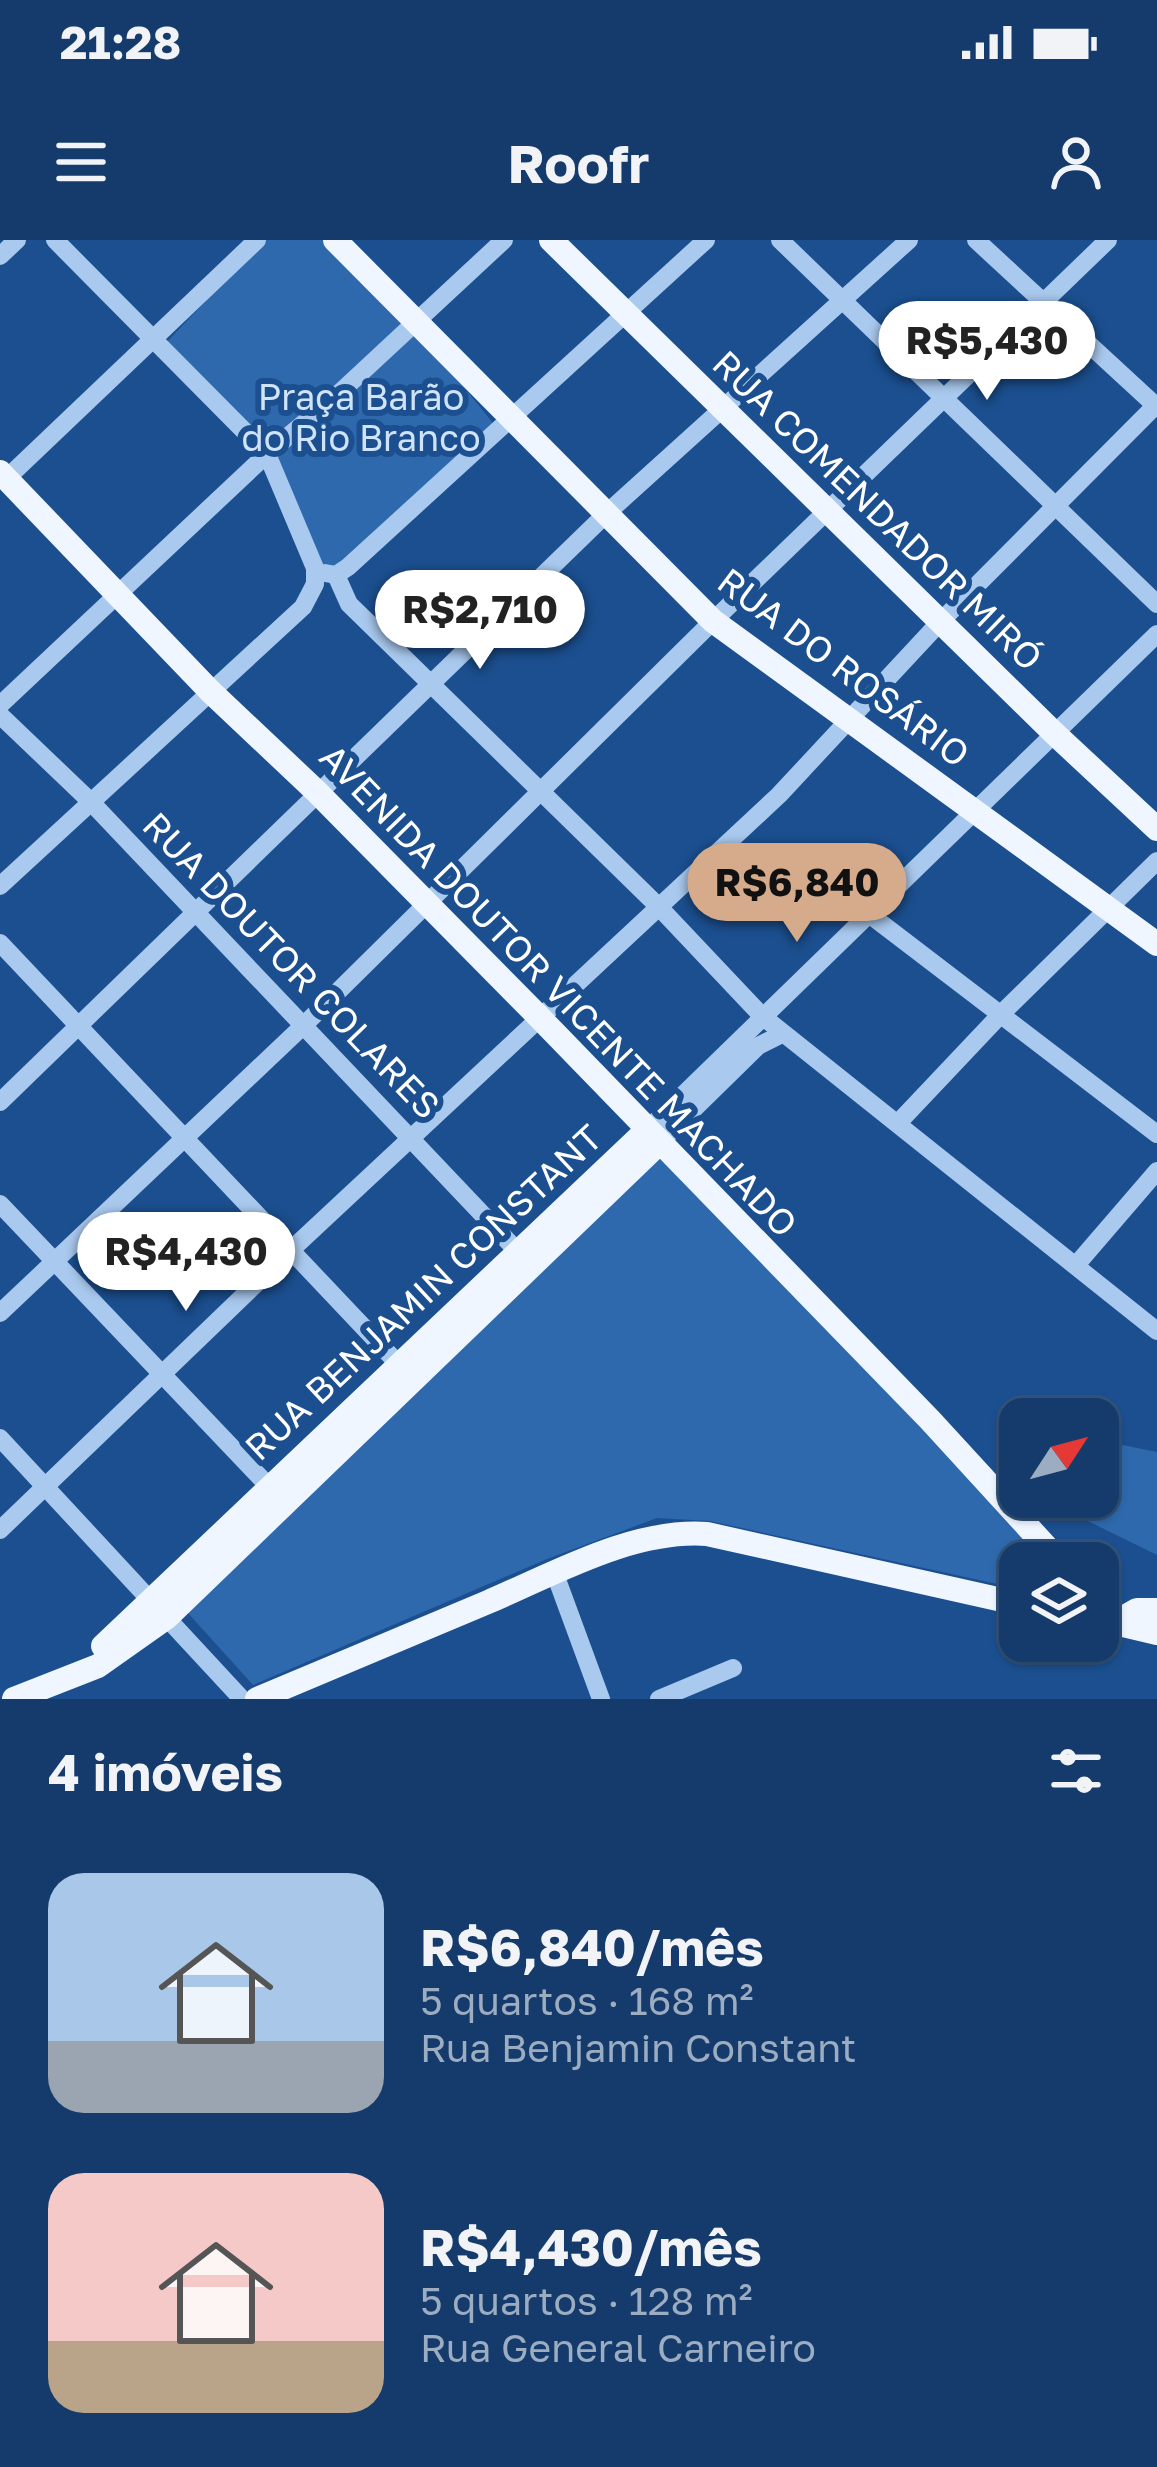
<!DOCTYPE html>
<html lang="pt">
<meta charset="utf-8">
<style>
:root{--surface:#143b6b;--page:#214673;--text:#f1f3f6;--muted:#9dadc1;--line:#33557e;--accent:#d6ab8b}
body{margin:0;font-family:"Golos Text",sans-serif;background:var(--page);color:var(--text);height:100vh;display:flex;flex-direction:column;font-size:45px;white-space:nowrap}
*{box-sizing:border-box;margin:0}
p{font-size:39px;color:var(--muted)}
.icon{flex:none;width:66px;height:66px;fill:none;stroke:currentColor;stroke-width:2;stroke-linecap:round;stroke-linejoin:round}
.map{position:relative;height:1459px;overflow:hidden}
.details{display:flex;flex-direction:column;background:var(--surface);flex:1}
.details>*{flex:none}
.needle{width:78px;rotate:54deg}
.fabs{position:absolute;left:999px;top:1158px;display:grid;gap:24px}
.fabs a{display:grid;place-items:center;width:120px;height:120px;border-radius:24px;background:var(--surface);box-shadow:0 3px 9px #0004,0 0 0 3px var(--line);font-size:60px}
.price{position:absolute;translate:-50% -102px;padding:0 27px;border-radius:42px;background:#fff;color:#222;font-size:39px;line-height:78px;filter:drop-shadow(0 3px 6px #0008)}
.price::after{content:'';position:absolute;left:50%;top:72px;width:36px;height:27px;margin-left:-18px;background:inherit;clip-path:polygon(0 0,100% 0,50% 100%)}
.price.active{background:var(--accent);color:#111}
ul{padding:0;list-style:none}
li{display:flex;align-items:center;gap:36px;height:300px;padding:0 48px}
li span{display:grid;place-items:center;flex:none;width:336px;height:240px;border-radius:36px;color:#555}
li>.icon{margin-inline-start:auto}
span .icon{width:144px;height:144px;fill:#fffc;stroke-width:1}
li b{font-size:51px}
h2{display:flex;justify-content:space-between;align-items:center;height:144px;padding:0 48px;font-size:51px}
.status{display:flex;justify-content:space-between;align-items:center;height:84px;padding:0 60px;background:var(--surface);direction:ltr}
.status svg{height:33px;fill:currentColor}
header{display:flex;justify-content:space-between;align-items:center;height:156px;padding:0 48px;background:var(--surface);font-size:54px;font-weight:700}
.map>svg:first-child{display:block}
.green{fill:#2e69ad}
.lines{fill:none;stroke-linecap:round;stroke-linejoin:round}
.minor{stroke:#a9c9ee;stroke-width:18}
.major{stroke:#f0f6ff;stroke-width:24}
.labels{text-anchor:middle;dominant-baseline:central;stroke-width:12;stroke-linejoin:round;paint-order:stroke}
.park-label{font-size:36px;fill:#cfe3fa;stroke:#1b4f8f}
.street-label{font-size:36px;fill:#fff;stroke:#1b4f8f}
</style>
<div class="status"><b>21:28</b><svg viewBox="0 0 49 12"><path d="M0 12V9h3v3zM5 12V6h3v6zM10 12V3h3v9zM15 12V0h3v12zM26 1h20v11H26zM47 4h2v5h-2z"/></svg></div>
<header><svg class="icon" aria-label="menu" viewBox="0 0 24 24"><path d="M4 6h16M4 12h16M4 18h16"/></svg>Roofr<svg class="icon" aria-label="person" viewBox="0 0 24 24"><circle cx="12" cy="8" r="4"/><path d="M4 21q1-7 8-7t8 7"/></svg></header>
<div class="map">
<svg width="1157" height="1459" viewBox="0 0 1157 1459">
<rect width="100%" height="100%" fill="#1b4f8f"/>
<g class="green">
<path d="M264,0h67l79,81 87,107 -159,144 -21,-7 -32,-79 -122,-140z"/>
<path d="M657,915l270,278 107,117 1,13h-15v22l-9,2 -301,-66 -53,-3 -110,41 -294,126 -66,-73z"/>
<path d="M1098,1200l59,12v103l-104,-51 -6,-7h51z"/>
</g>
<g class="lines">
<g class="minor">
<path d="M780,0l377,364"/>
<path d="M976,0l181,167"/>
<path d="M0,16l17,-16"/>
<path d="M6,239l251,-239"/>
<path d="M325,333l11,2 12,-8 358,-327"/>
<path d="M336,335l13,29 309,302 104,110 395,315"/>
<path d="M0,465l267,-251 67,-56 170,-158"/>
<path d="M0,475l90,86 433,456"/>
<path d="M0,646l303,-279 12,-23v-16l-48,-114 -212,-214"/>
<path d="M869,674l288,220"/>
<path d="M0,703l405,428"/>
<path d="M0,862l606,-588 303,-274"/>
<path d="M898,883l104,-110 155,-152"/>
<path d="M646,891l511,-497"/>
<path d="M658,904l100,-98 24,-12"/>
<path d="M0,964l278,292"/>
<path d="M1076,1025l81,-94"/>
<path d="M0,1073l305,-289 408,-403 395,-381"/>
<path d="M0,1198l242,261"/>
<path d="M0,1290l292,-281 487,-454 162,-174 216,-217"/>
<path d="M555,1334l46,125"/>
<path d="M659,1459l74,-31"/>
</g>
<g class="major">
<path d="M335,0l378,381 444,323"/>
<path d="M551,0l504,494 102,95"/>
<path d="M0,232l210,219 107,101 224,227 389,401 131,143"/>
<path d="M1098,1379l59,14"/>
<path d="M1116,1382l21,-12h20"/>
<path d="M103,1406l543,-515"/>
<path d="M14,1459l84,-33 68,-48 492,-474"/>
<path d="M257,1459c77,-32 154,-65 231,-97 68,-29 144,-73 219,-68l313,70"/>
</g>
</g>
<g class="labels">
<g class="park-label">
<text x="361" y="156">Praça Barão<tspan x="361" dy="41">do Rio Branco</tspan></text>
</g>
<g class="street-label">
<text transform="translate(878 270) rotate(44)">RUA COMENDADOR MIRÓ</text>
<text transform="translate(844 427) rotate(37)">RUA DO ROSÁRIO</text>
<text transform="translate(292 725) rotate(46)">RUA DOUTOR COLARES</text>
<text transform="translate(559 750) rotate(46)">AVENIDA DOUTOR VICENTE MACHADO</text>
<text transform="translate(423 1052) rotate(-43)">RUA BENJAMIN CONSTANT</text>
</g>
</g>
</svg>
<div class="fabs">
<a><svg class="needle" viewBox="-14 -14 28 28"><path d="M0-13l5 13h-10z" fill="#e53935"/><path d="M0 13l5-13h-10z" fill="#9dadc1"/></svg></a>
<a><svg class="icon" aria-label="layers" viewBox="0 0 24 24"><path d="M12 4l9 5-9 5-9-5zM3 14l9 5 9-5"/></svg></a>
</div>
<b class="price" style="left:987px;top:163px">R$5,430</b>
<b class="price" style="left:480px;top:432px">R$2,710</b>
<b class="price active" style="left:797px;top:705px">R$6,840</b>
<b class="price" style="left:186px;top:1074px">R$4,430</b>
</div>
<section class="details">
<h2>4 imóveis<svg class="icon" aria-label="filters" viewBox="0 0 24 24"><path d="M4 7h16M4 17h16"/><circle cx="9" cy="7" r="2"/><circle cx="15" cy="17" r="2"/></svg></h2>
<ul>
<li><span style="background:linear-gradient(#a9c7e8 70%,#9aa5b1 0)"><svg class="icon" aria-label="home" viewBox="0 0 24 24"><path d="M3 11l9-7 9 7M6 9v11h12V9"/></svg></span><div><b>R$6,840/mês</b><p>5 quartos · 168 m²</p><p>Rua Benjamin Constant</p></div></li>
<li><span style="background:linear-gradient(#f6c9c9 70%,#b9a48a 0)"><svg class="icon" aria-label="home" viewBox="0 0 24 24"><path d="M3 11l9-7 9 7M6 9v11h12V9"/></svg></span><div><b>R$4,430/mês</b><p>5 quartos · 128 m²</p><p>Rua General Carneiro</p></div></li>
</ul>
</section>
